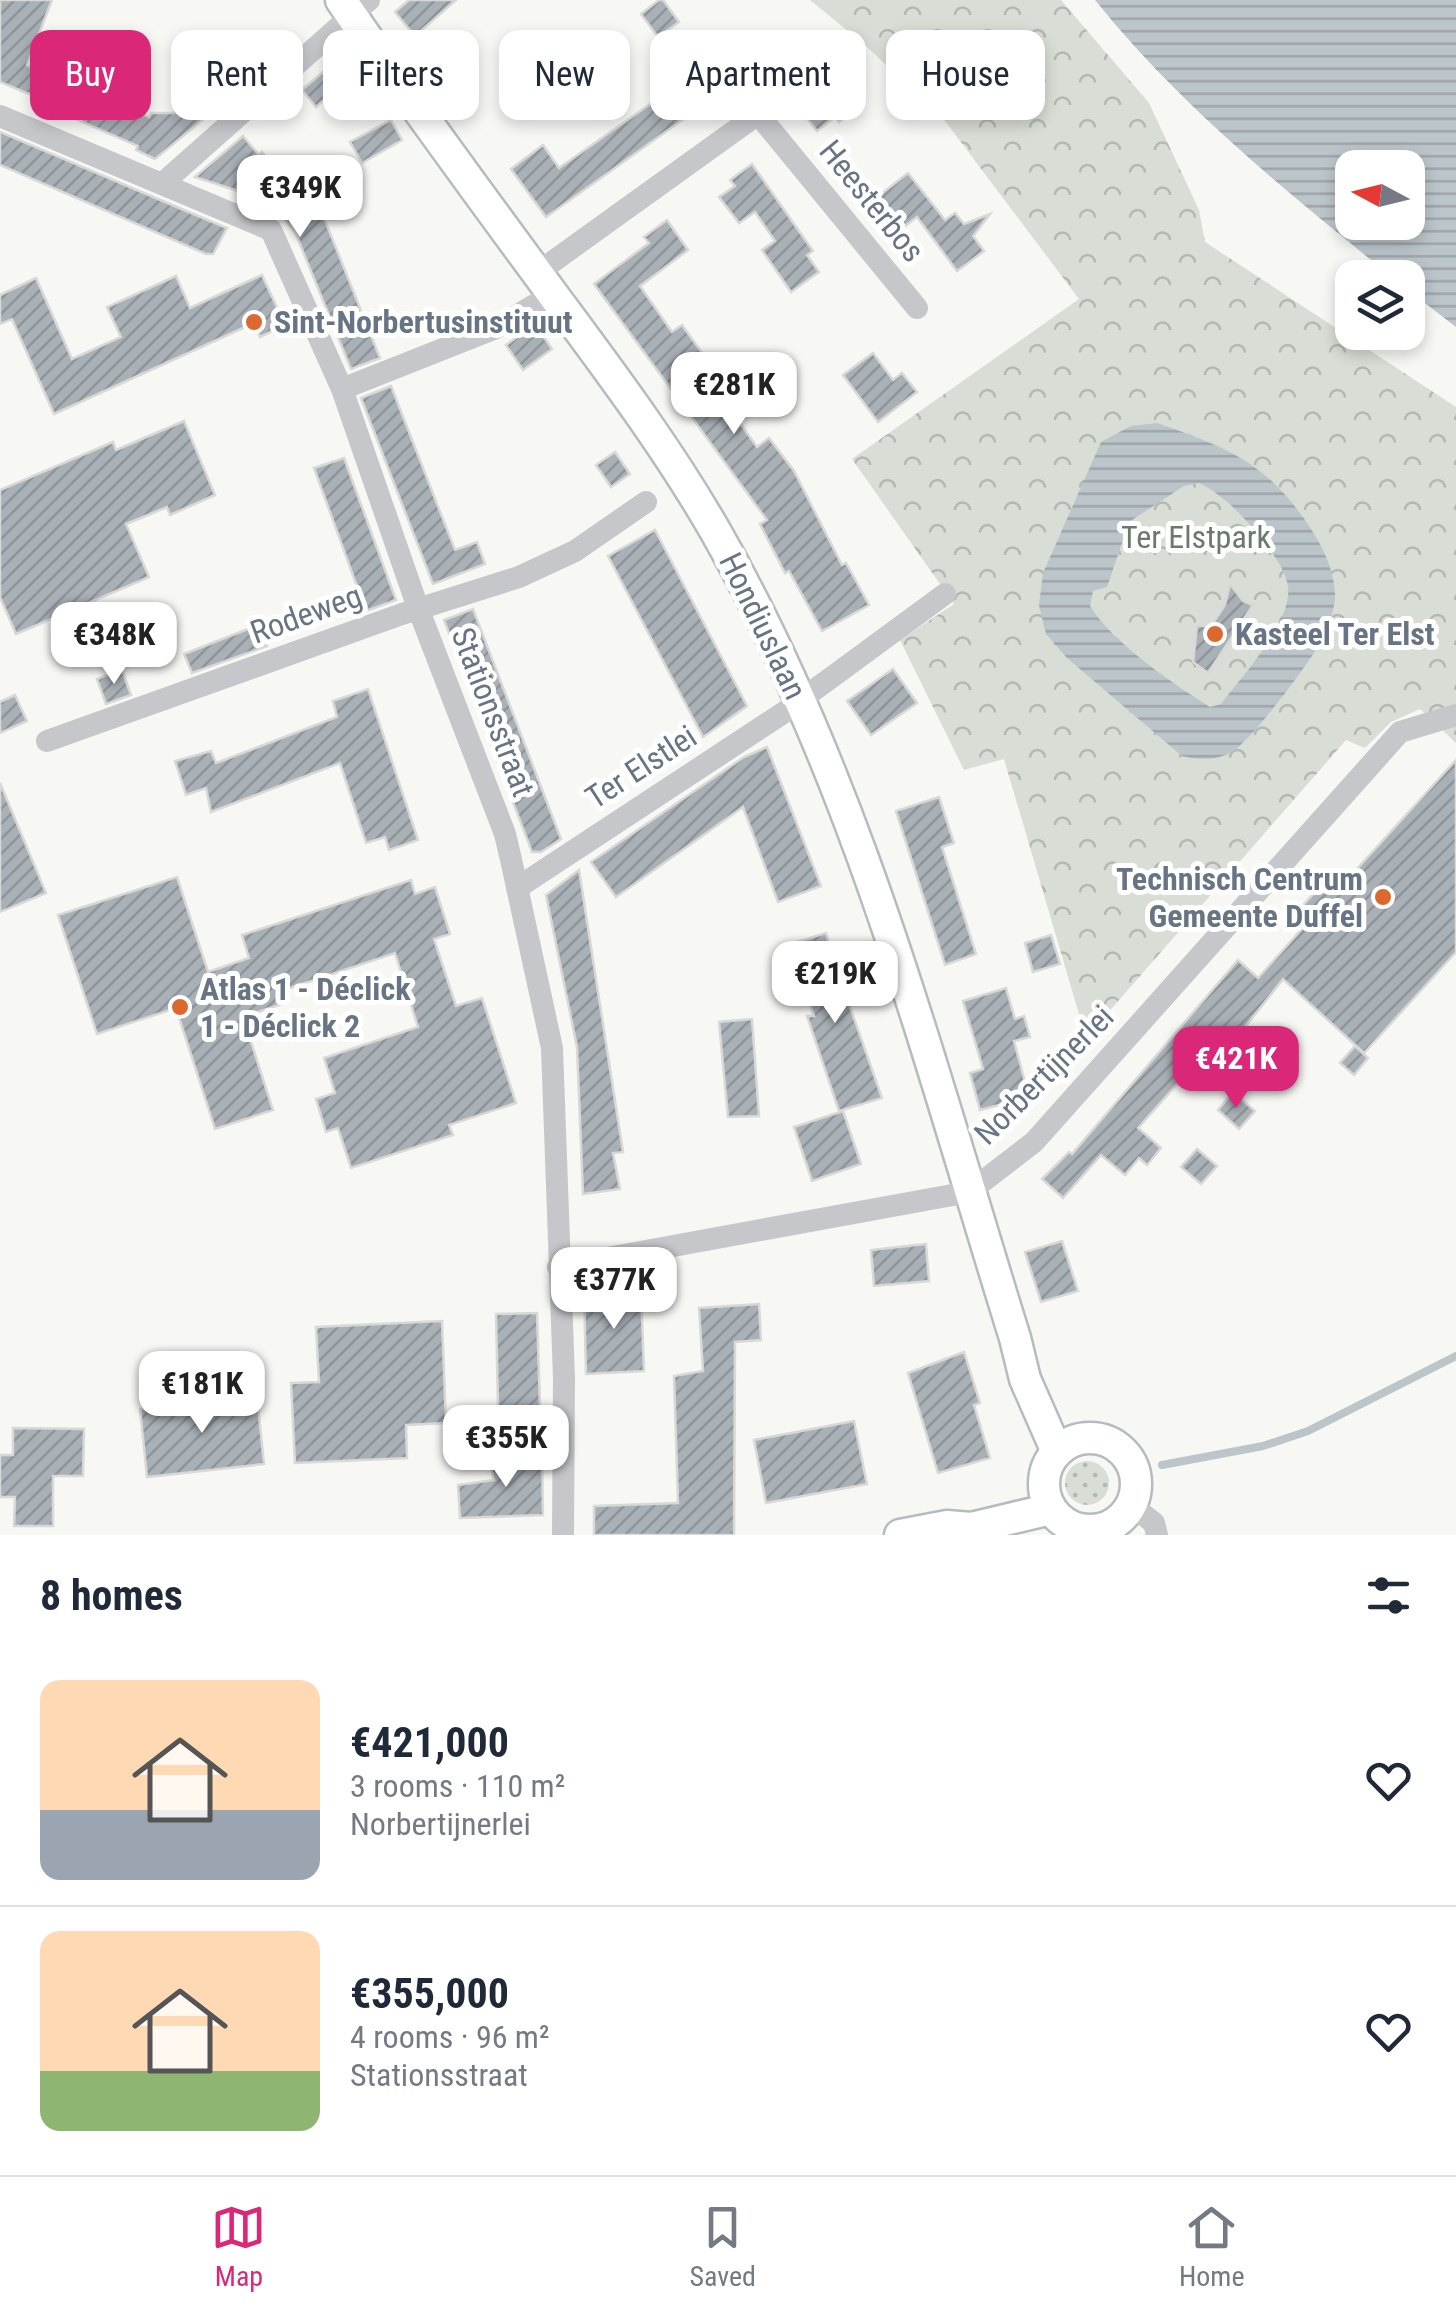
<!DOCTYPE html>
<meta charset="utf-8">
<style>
:root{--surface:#fff;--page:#f2f2f3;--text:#1f2937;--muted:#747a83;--line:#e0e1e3;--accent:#db2777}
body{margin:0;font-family:"Roboto Condensed",sans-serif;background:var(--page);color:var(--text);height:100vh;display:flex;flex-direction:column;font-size:38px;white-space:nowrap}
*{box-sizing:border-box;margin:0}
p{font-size:32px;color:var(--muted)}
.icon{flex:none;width:55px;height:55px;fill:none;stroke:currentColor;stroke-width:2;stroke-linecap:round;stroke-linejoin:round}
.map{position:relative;height:1535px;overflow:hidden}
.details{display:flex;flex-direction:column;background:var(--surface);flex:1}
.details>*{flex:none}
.hud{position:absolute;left:30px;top:30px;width:1398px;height:90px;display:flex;gap:20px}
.needle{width:65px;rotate:277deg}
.tools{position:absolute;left:1335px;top:150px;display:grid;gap:20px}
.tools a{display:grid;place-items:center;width:90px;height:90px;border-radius:20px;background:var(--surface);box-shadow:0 5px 15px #0003;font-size:50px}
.price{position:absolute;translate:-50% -85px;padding:0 22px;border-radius:20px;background:#fff;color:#222;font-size:32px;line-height:65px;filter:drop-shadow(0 2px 5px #0008)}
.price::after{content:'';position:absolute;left:50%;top:60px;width:30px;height:22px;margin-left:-15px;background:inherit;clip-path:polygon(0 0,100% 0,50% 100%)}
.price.current{background:var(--accent);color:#fff}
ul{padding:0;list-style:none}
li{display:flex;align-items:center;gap:30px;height:250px;padding:0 40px}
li+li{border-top:2px solid var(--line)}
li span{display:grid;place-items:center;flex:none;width:280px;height:200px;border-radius:20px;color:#555}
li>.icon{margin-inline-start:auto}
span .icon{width:120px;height:120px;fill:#fffc;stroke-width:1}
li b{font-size:42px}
h2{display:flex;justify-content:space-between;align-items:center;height:120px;padding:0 40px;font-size:42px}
.chip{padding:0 35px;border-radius:20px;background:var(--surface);box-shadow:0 5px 15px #0003;font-size:35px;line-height:90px}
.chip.current{background:var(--accent);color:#fff}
.dock{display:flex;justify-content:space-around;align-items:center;height:140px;border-top:2px solid var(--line);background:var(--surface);font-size:28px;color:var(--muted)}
.dock a{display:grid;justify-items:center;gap:5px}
.dock .current{color:var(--accent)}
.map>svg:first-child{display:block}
.grass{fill:url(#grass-dots)}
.forest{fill:url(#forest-crowns)}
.water{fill:url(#water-rules);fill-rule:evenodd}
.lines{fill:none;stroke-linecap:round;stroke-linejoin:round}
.stream{stroke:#bcc5ca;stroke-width:8}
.building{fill:url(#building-hatch);stroke:#d8d8d6;stroke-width:2.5}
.secondary-casing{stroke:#b7bbc0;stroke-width:35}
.street{stroke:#c5c7cb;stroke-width:22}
.secondary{stroke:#fff;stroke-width:30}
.poi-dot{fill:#dc682e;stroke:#fff;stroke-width:4}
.labels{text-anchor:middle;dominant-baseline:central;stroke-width:10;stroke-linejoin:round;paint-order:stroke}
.street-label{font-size:32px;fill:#677484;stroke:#fff}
.poi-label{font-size:32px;font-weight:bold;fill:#677484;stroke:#fff;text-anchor:start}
.park-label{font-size:32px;fill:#687b66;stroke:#fff}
</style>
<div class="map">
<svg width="1456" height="1535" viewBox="0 0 1456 1535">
<defs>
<pattern id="grass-dots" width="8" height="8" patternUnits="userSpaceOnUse" patternTransform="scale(2.5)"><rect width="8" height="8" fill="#d8ded5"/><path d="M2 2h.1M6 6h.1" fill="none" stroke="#b3b9b2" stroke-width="1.8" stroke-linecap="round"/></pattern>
<pattern id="forest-crowns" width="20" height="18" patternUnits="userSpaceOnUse" patternTransform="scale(2.5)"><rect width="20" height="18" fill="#d8ded5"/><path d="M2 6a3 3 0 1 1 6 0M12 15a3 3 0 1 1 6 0" fill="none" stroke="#b3b9b2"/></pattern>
<pattern id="water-rules" width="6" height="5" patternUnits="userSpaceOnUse" patternTransform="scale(2.5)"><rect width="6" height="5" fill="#bcc5ca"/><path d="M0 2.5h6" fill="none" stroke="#9da5aa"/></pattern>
<pattern id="building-hatch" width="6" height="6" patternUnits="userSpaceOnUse" patternTransform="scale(2.5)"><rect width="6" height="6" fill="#a9b0b6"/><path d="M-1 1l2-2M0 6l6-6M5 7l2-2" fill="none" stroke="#8d949a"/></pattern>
</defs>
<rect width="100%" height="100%" fill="#f7f7f4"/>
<circle class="grass" cx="1087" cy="1483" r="22"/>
<path class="forest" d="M810,0h251l88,103 50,107 6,32 251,165v336l-36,-34 -29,13 -26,26 -19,-8 -260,298 -82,-279 -40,11 -64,-130 54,-36 -102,-145 227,-160 -134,-178 -79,-75z"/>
<g class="water">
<path d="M1095,0h361v327l-48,-37v-12l-16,-1c-105,-85 -212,-171 -297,-277zM1352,168h56v54h-56z"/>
<path d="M1157,423c72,25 111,40 154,106 12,18 23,42 24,64 1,11 -6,34 -11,44 -12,22 -71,102 -91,114 -15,10 -35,9 -51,5l-115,-98 -21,-24 -7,-29 4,-32 58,-131 30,-16zM1199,483c26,13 44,33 63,56 10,13 23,30 26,47 5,36 -46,90 -67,118l-11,3c-38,-24 -96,-63 -120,-101l3,-15 14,-4 22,-65 55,-36z"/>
</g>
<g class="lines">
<path class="stream" d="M1162,1465l101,-19 45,-15 148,-75"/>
</g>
<g class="building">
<path d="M0,0h52l-25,65 122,52 2,-4h23l9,-20 -3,-4 21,-20 22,34 -68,56 -19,-9 2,-4 -106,-46 2,-4 -34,-14z"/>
<path d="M409,0h47l-41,36 -20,-24z"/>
<path d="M659,0h4l16,22 -21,15 -17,-23z"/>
<path d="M340,57l15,17 -39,33 -14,-17z"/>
<path d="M828,71l29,37 -18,14 -4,-5 -18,14 -23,-29z"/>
<path d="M666,93l19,25 -139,99 -35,-48 32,-24 16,23z"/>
<path d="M391,120l11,20 -40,23 -12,-21z"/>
<path d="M0,132l191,81 36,15 -14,26h-7l-206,-89z"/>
<path d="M243,136l16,19 3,-3 21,27 4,-2 10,17 7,-3 6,14 8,-2 62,155 -29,11 -56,-137 -12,-15 -12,-10 -33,-16 -43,-14z"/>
<path d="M752,164l61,87 -6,4 12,17 -28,20 -29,-42 13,-9 -20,-29 -16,11 -20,-26 16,-11 -5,-6z"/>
<path d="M908,173l37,47 10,-7 9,11 26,-10 -17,22 11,15 -27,20 -40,-54 -12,9 -9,-11 -4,3 -16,-20z"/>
<path d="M667,220l21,30 -48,36 32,46 10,-7 28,39 -8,6 55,77 12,-9 25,33 48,94 4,-2 23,42 -47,26 -33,-60 -4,2 -25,-49 7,-4 -173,-236 55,-41 -5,-6z"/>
<path d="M262,275l23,50 -25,12 -6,-14 -200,91 -42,-95 -12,5v-29l36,-17 36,81 49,-22 -14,-30 69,-31 14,32z"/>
<path d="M535,324l17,25 -29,21 -17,-25z"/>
<path d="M873,353l20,27 9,-7 15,19 -39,30 -35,-47z"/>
<path d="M391,386l64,164 22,-8 8,22 -52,20 -72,-186z"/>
<path d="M184,421l31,74 -45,20 -3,-8 -41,17 23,53 -133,57 -16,-37v-107l113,-48 3,8z"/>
<path d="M615,452l15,22 -19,13 -15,-22z"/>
<path d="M344,458l52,142 -30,11 -52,-143z"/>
<path d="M655,530l92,176 -44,31 -95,-181z"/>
<path d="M1230,584l13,17 10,4 -45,68 -15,-11 4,-36h14l14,-21z"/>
<path d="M473,609l88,230 -20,13h-9l-88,-232z"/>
<path d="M258,625l9,21 -75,27 -8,-19z"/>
<path d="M893,669l24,34 -46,32 -24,-34z"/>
<path d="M122,670l9,25 -25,9 -9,-25z"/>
<path d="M368,689l50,151 -29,10 -4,-13 -19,6 -26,-80 -129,49 -5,-24 -20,7 -11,-34 36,-10 5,12 121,-46 -4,-16z"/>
<path d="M15,695l12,26 -27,12v-31z"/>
<path d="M767,747l54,139 -43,16 -35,-95 -127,90 -25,-35 153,-105z"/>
<path d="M1456,760v192l-92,101 -81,-74 -74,94 -12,-11 -59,66 23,20 -14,17 -8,-7 -14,17 -24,-20 -38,43 -21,-19 27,-27 3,2 166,-194 20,18 50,-56 -11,-10 36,-40 12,10z"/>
<path d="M0,783l46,110 -46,19z"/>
<path d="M939,797l15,46 -12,4 34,107 -31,11 -49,-154z"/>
<path d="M579,870l44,282 -10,1 7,36 -37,5 -6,-147 -31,-152z"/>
<path d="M177,877l31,95 41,-14 -7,-23 169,-55 4,14 20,-7 15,47 -16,5 22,67 26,-8 34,105 -67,22 4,10 -102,33 -13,-40 -12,4 -10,-33 19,-6 -11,-35 94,-31 -23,-74 -117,39 4,12 -39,13 30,93 -58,19 -39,-121 -79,26 -39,-119z"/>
<path d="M826,933l20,72 3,-1 33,94 -43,13 -32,-95h7l-24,-72z"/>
<path d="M1051,935l9,29 -27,8 -8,-29z"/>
<path d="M1006,988l9,31 9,-3 6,21 -16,4 15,56 -49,13 -10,-37 13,-4 -20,-68z"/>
<path d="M752,1019l7,97 -31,1 -9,-95z"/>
<path d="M1355,1046l13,12 -14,17 -14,-12z"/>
<path d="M1233,1092l22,19 -16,18 -21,-19z"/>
<path d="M843,1111l18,53 -49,17 -18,-54z"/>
<path d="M1197,1149l20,17 -16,18 -20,-17z"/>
<path d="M1062,1241l16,50 -37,11 -16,-50z"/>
<path d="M926,1244l3,37 -55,5 -3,-36z"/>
<path d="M641,1290l3,81 -58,3 -2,-82z"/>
<path d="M759,1304l2,36 -26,2 -1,193h-140v-29l84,-3 -4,-127 29,-5 -4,-63z"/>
<path d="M537,1313l3,93 -42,1 -2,-93z"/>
<path d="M442,1321l4,102 -40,2 1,33 -112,5 -4,-80 28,-1 -3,-55z"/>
<path d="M964,1352l16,51 -6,2 16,53 -52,15 -30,-100z"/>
<path d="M257,1396l7,68 -117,13 -7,-68z"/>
<path d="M854,1421l13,63 -101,19 -12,-63z"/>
<path d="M13,1428l71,1 -1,47h-30v50h-39l1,-29h-15v-42h13z"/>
<path d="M542,1455l1,60 -83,3 -2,-33 36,-5 -5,-21 9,-3z"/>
</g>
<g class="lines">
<defs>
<g id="secondary">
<path d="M341,0c68,100 141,198 213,296 57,77 115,154 163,238 142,250 213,532 298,804l10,41 32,73"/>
<circle cx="1090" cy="1484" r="46"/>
<path d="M900,1535l47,-9 24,2 80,-19"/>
</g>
</defs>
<use href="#secondary" class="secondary-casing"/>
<g class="street">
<path d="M0,116l271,114 71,159 76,219 87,226 7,30 40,184 12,330 -1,157"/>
<path d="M163,183l206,-183"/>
<path d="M537,273l221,-159 159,194"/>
<path d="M342,389l154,-61 57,-34"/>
<path d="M47,741l355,-127 117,-37 56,-26 71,-49"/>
<path d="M517,888l266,-175 162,-119"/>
<path d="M558,1267l411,-75 65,-50 366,-410 56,-17"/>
<path d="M1131,1505l23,18 3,12"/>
</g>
<use href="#secondary" class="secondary"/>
</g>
<g class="poi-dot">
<circle cx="254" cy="322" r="10"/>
<circle cx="1215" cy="634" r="10"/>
<circle cx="1383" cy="897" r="10"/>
<circle cx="180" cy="1007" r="10"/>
</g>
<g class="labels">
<g class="street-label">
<text transform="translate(872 201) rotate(51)">Heesterbos</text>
<text transform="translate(306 614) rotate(-20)">Rodeweg</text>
<text transform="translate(763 626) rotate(64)">Hondiuslaan</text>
<text transform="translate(493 712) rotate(69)">Stationsstraat</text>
<text transform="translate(641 767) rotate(-33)">Ter Elstlei</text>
<text transform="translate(1044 1075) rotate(-45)">Norbertijnerlei</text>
</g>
<g class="poi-label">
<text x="274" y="322">Sint-Norbertusinstituut</text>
<text x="1235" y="634">Kasteel Ter Elst</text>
<text x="1363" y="879" text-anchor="end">Technisch Centrum<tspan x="1363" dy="37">Gemeente Duffel</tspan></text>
<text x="200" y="989">Atlas 1 - Déclick<tspan x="200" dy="37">1 - Déclick 2</tspan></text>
</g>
<g class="park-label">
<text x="1196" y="537">Ter Elstpark</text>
</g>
</g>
</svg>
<div class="tools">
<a><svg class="needle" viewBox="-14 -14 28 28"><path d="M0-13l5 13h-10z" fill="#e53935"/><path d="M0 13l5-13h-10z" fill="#747a83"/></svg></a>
<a><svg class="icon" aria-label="layers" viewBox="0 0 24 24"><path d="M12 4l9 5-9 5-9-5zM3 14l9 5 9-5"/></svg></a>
</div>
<b class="price" style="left:300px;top:240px">€349K</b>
<b class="price" style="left:734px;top:437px">€281K</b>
<b class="price" style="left:114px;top:687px">€348K</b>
<b class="price" style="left:835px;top:1026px">€219K</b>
<b class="price current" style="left:1236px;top:1111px">€421K</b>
<b class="price" style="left:614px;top:1332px">€377K</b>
<b class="price" style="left:202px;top:1436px">€181K</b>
<b class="price" style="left:506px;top:1490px">€355K</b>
<div class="hud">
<a class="chip current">Buy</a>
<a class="chip">Rent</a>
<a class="chip">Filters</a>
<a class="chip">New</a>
<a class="chip">Apartment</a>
<a class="chip">House</a>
</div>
</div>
<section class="details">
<h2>8 homes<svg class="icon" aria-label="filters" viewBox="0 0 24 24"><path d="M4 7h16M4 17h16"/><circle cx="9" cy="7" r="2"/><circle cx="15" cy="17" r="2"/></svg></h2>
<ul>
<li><span style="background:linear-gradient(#ffd9b3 65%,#9aa5b1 0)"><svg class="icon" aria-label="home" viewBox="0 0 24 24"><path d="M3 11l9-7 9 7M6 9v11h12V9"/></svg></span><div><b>€421,000</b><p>3 rooms · 110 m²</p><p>Norbertijnerlei</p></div><svg class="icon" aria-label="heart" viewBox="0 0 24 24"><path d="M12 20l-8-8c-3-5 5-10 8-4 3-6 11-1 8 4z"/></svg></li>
<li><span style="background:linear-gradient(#ffd9b3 70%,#8fb573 0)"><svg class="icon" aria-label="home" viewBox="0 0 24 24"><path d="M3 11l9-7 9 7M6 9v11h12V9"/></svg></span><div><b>€355,000</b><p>4 rooms · 96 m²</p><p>Stationsstraat</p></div><svg class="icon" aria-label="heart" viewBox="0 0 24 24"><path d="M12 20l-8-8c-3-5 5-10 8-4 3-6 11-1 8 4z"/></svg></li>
</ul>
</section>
<nav class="dock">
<a class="current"><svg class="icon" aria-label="map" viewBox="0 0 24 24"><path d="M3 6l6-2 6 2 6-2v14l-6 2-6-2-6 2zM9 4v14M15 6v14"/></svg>Map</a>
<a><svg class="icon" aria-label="saved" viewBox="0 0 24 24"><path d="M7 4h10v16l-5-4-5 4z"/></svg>Saved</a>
<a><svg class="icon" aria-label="home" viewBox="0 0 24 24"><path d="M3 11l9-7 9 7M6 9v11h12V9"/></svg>Home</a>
</nav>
